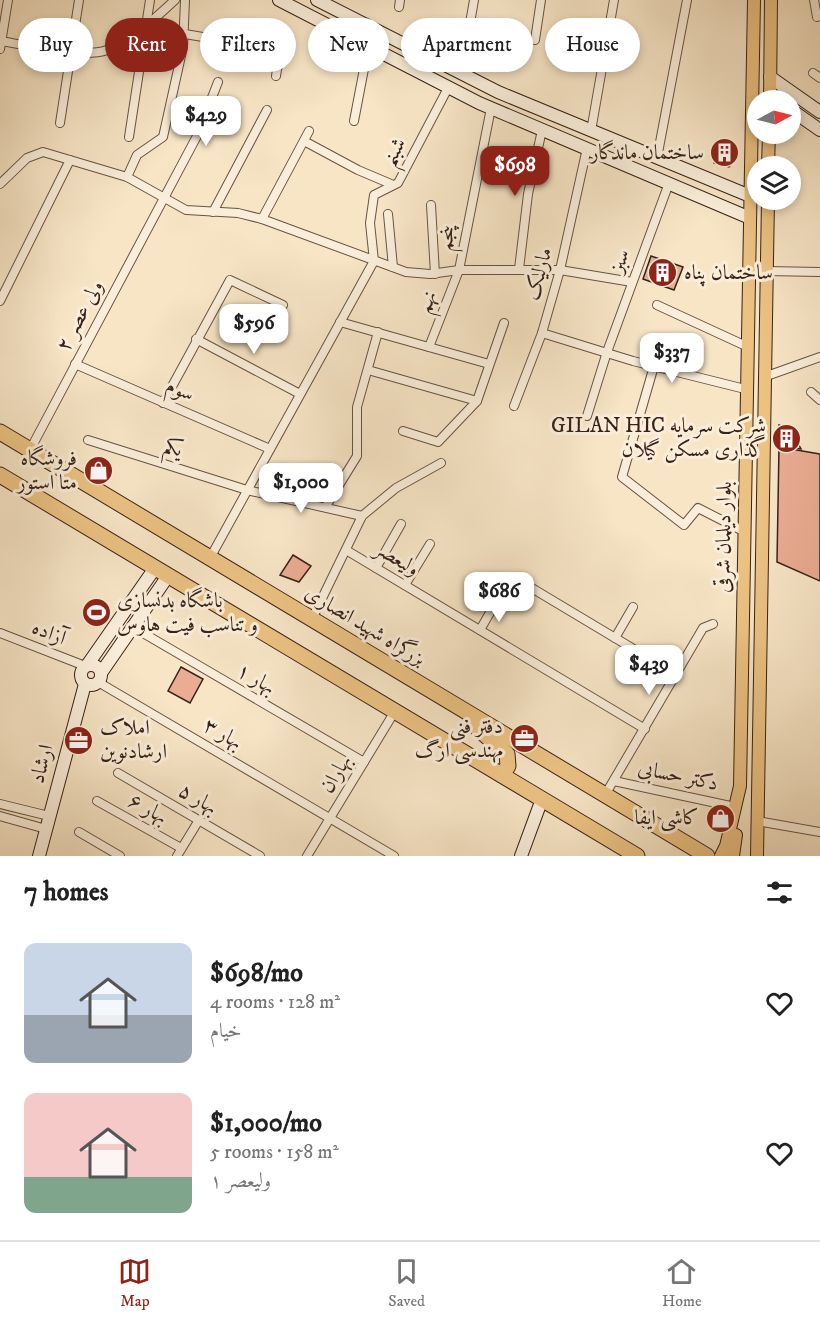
<!DOCTYPE html>
<meta charset="utf-8">
<style>
:root{--surface:#fff;--page:#f6f6f6;--text:#222;--muted:#767676;--line:#e0e0e0;--accent:#8f2418}
body{margin:0;font-family:"IM FELL DW Pica",Amiri,serif;background:var(--page);color:var(--text);height:100vh;display:flex;flex-direction:column;font-size:22px;white-space:nowrap}
*{box-sizing:border-box;margin:0}
p{font-size:20px;color:var(--muted)}
.icon{flex:none;width:33px;height:33px;fill:none;stroke:currentColor;stroke-width:2;stroke-linecap:round;stroke-linejoin:round}
.map{position:relative;height:856px;overflow:hidden}
.details{display:flex;flex-direction:column;background:var(--surface);flex:1}
.details>*{flex:none}
.hud{position:absolute;left:18px;top:18px;width:784px;height:54px;display:flex;gap:12px}
.needle{width:39px;rotate:83deg}
.controls{position:absolute;left:747px;top:90px;display:grid;gap:12px}
.controls a{display:grid;place-items:center;width:54px;height:54px;border-radius:50%;background:var(--surface);box-shadow:0 3px 9px #0003;font-size:30px}
.price{position:absolute;translate:-50% -51px;padding:0 14px;border-radius:12px;background:#fff;color:#222;font-size:20px;line-height:39px;filter:drop-shadow(0 2px 3px #0008)}
.price::after{content:'';position:absolute;left:50%;top:36px;width:18px;height:14px;margin-left:-9px;background:inherit;clip-path:polygon(0 0,100% 0,50% 100%)}
.price.selected{background:var(--accent);color:#fff}
ul{padding:0;list-style:none}
li{display:flex;align-items:center;gap:18px;height:150px;padding:0 24px}
li span{display:grid;place-items:center;flex:none;width:168px;height:120px;border-radius:12px;color:#555}
li>.icon{margin-inline-start:auto}
span .icon{width:72px;height:72px;fill:#fffc;stroke-width:1}
li b{font-size:26px}
h2{display:flex;justify-content:space-between;align-items:center;height:72px;padding:0 24px;font-size:26px}
.chip{padding:0 21px;border-radius:27px;background:var(--surface);box-shadow:0 3px 9px #0003;font-size:21px;line-height:54px}
.chip.selected{background:var(--accent);color:#fff}
.menu{display:flex;justify-content:space-around;align-items:center;height:84px;border-top:2px solid var(--line);background:var(--surface);font-size:16px;color:var(--muted)}
.menu a{display:grid;justify-items:center;gap:3px}
.menu .selected{color:var(--accent)}
.map>svg:first-child{display:block}
.building{fill:#eaac93;stroke:#382218;stroke-width:1.5}
.lines{fill:none;stroke-linecap:round;stroke-linejoin:round}
.street-casing{stroke:#685344;stroke-width:10}
.secondary-casing{stroke:#382218;stroke-width:14}
.primary-casing{stroke:#382218;stroke-width:14}
.highway-casing{stroke:#382218;stroke-width:17}
.street{stroke:#faeeda;stroke-width:8}
.secondary{stroke:#faeeda;stroke-width:12}
.primary{stroke:#ecc283;stroke-width:12}
.highway{stroke:#ecc283;stroke-width:15}
.labels{text-anchor:middle;dominant-baseline:central;stroke-width:6;stroke-linejoin:round;paint-order:stroke}
.street-label{font-size:21px;fill:#382218;stroke:#faeeda}
.poi-label{font-size:21px;fill:#382218;stroke:#faeeda;text-anchor:end}
</style>
<div class="map">
<svg width="820" height="856" viewBox="0 0 820 856">
<rect width="100%" height="100%" fill="#f7e5c6"/>
<filter id="stains"><feTurbulence type="fractalNoise" baseFrequency=".00333" numOctaves="4"/><feColorMatrix values="0 0 0 0 .2 0 0 0 0 .09 0 0 0 0 .02 0 0 0 .5 -.17"/></filter>
<radialGradient id="worn" r=".72"><stop offset=".6" stop-color="#630" stop-opacity="0"/><stop offset="1" stop-color="#630" stop-opacity=".3"/></radialGradient>
<g class="building">
<path d="M718,141l16,3v17l-5,6 -15,-4z"/>
<path d="M651,256l32,11 -9,23 -31,-11z"/>
<path d="M779,425l11,4 11,20 -22,-2z"/>
<path d="M779,447l41,7v127l-43,-19z"/>
<path d="M293,555l18,11 -12,16 -19,-7z"/>
<path d="M181,667l22,12 -13,24 -22,-12z"/>
</g>
<g class="lines">
<defs>
<g id="street">
<path d="M814,0l3,17"/>
<path d="M399,7l1,-7"/>
<path d="M469,29l5,-29"/>
<path d="M185,34l95,16 -4,26"/>
<path d="M535,40l6,-40"/>
<path d="M0,41c27,4 82,18 107,9 24,-8 50,-34 68,-50"/>
<path d="M0,49l8,-49"/>
<path d="M813,73l7,5"/>
<path d="M354,121l14,-73"/>
<path d="M60,123l19,-123"/>
<path d="M591,131l23,-131"/>
<path d="M129,137l21,-137"/>
<path d="M304,141l54,29 33,14"/>
<path d="M657,158l30,-158"/>
<path d="M127,177l10,-22 26,-18 20,-90 2,-47"/>
<path d="M0,184l27,-26 16,-6 84,25 59,33 52,3 24,6 144,53 24,2 29,-4h101l72,12"/>
<path d="M431,205l4,69"/>
<path d="M213,212l54,-102"/>
<path d="M388,214l5,53"/>
<path d="M262,219l47,-88"/>
<path d="M519,269l9,-75 14,-64"/>
<path d="M766,271l54,1"/>
<path d="M0,301l70,-141"/>
<path d="M657,305l89,41"/>
<path d="M340,322l149,42"/>
<path d="M542,333l91,28 112,28"/>
<path d="M196,339l104,55"/>
<path d="M429,347l30,-77 32,-162"/>
<path d="M75,364l195,85"/>
<path d="M654,366l-32,111 62,48 14,-17 45,23"/>
<path d="M368,370l109,31"/>
<path d="M764,377l56,-20"/>
<path d="M811,392l9,8"/>
<path d="M163,403l67,-123 53,25"/>
<path d="M514,406l28,-73 18,-63 27,-122"/>
<path d="M587,416l20,-64 62,-169"/>
<path d="M403,431l35,11 39,-41 27,-78"/>
<path d="M88,440l159,50 115,26"/>
<path d="M30,450l167,-314 21,-54"/>
<path d="M326,506l31,-50v-49l21,-75"/>
<path d="M346,550l299,179"/>
<path d="M210,558l164,-297 -4,-38 4,-28 24,-12 50,-95"/>
<path d="M376,568l25,-44"/>
<path d="M525,584l152,91"/>
<path d="M405,585l25,-41"/>
<path d="M312,619l50,-103 34,-28 45,-25"/>
<path d="M131,626l233,136"/>
<path d="M480,630l16,-28"/>
<path d="M0,633l85,33"/>
<path d="M615,638l18,-31"/>
<path d="M98,682l296,174"/>
<path d="M118,773l142,83"/>
<path d="M614,781l121,26"/>
<path d="M605,795l98,-167 10,-4"/>
<path d="M97,801l84,47"/>
<path d="M0,804l49,12"/>
<path d="M0,816l46,13"/>
<path d="M757,821l63,11"/>
<path d="M79,832l41,24"/>
<path d="M177,856l22,-36"/>
<path d="M307,856l88,-145"/>
</g>
<g id="secondary">
<path d="M279,0l200,103 271,115"/>
<path d="M317,0l181,92 252,104"/>
<path d="M770,77l50,35"/>
<path d="M790,109l30,21"/>
<path d="M88,664l67,-96"/>
<circle cx="91" cy="675" r="10"/>
<path d="M101,673l67,-97"/>
<path d="M39,856l46,-172"/>
<path d="M521,856l21,-57"/>
</g>
<g id="primary">
<path d="M770,100l1,-100"/>
<path d="M768,166l1,-32"/>
<path d="M721,856l5,-10 14,-60 14,-786"/>
<path d="M733,856l3,-21"/>
<path d="M757,856l11,-656"/>
</g>
<g id="highway">
<path d="M0,432l707,424"/>
<path d="M0,475l637,381"/>
<path d="M475,726l32,28 1,12 -6,9"/>
</g>
</defs>
<use href="#street" class="street-casing"/>
<use href="#secondary" class="secondary-casing"/>
<use href="#primary" class="primary-casing"/>
<use href="#highway" class="highway-casing"/>
<use href="#street" class="street"/>
<use href="#secondary" class="secondary"/>
<use href="#primary" class="primary"/>
<use href="#highway" class="highway"/>
</g>
<defs>
<symbol id="building-disc" viewBox="-11 -11 22 22"><circle r="9.5" fill="#8f2418" stroke="#faeeda"/><path d="M-4-6H4V6H1V3H-1V6H-4ZM-2.5-4.3h1.7v1.8h-1.7ZM.8-4.3h1.7v1.8H.8ZM-2.5-1h1.7V.8h-1.7ZM.8-1h1.7V.8H.8Z" fill="#fff"/></symbol>
<symbol id="shop-disc" viewBox="-11 -11 22 22"><circle r="9.5" fill="#8f2418" stroke="#faeeda"/><path d="M-5-2.5h2.3a2.7 3.5 0 0 1 5.4 0H5L5.5 6h-11ZM-1.5-2.5h3a1.5 2.3 0 0 0-3 0Z" fill="#fff"/></symbol>
<symbol id="stadium-disc" viewBox="-11 -11 22 22"><circle r="9.5" fill="#8f2418" stroke="#faeeda"/><path d="M0-5a6.5 5 0 1 0 0 10a6.5 5 0 1 0 0-10ZM-3.5-1.8h7v3.6h-7Z" fill="#fff"/></symbol>
<symbol id="office-disc" viewBox="-11 -11 22 22"><circle r="9.5" fill="#8f2418" stroke="#faeeda"/><path d="M-6-3h4V-5.5h4V-3h4V5H-6ZM-1-4.5V-3h2v-1.5ZM-6 0V1H6V0Z" fill="#fff"/></symbol>
</defs>
<g fill-rule="evenodd">
<use href="#building-disc" x="708" y="136" width="33" height="33"/>
<use href="#building-disc" x="646" y="256" width="33" height="33"/>
<use href="#building-disc" x="770" y="422" width="33" height="33"/>
<use href="#shop-disc" x="82" y="454" width="33" height="33"/>
<use href="#stadium-disc" x="80" y="596" width="33" height="33"/>
<use href="#office-disc" x="508" y="722" width="33" height="33"/>
<use href="#office-disc" x="62" y="724" width="33" height="33"/>
<use href="#shop-disc" x="704" y="802" width="33" height="33"/>
</g>
<g class="labels">
<g class="street-label">
<text transform="translate(394 152) rotate(-61)">شبنم</text>
<text transform="translate(447 238) rotate(-79)">پنجم</text>
<text transform="translate(620 261) rotate(-70)">سبز</text>
<text transform="translate(539 274) rotate(-75)">مارلیک</text>
<text transform="translate(427 302) rotate(-69)">نهم</text>
<text transform="translate(80 316) rotate(-62)">ولی عصر ۲</text>
<text transform="translate(180 390) rotate(23)">سوم</text>
<text transform="translate(173 448) rotate(17)">یکم</text>
<text transform="translate(724 537) rotate(-89)">بلوار دیلمان شرقی</text>
<text transform="translate(397 559) rotate(31)">ولیعصر</text>
<text transform="translate(365 626) rotate(31)">بزرگراه شهید انصاری</text>
<text transform="translate(49 633) rotate(22)">آزاده</text>
<text transform="translate(256 679) rotate(30)">بهار ۱</text>
<text transform="translate(223 734) rotate(30)">بهار ۳</text>
<text transform="translate(42 764) rotate(-75)">ارشاد</text>
<text transform="translate(336 774) rotate(-59)">بهاران</text>
<text transform="translate(678 776) rotate(12)">دکتر حسابی</text>
<text transform="translate(198 799) rotate(30)">بهار ۵</text>
<text transform="translate(148 809) rotate(29)">بهار ۶</text>
</g>
<g class="poi-label">
<text x="704" y="153">ساختمان ماندگار</text>
<text x="684" y="273" text-anchor="start">ساختمان پناه</text>
<text x="766" y="426">GILAN HIC شرکت سرمایه<tspan x="766" dy="24">گذاری مسکن گیلان</tspan></text>
<text x="77" y="459">فروشگاه<tspan x="77" dy="24">متا استور</tspan></text>
<text x="117" y="601" text-anchor="start">باشگاه بدنسازی<tspan x="117" dy="24">و تناسب فیت هاوس</tspan></text>
<text x="503" y="727">دفتر فنی<tspan x="503" dy="24">مهندسی ارگ</tspan></text>
<text x="100" y="728" text-anchor="start">املاک<tspan x="100" dy="24">ارشادنوین</tspan></text>
<text x="699" y="818">کاشی ایفا</text>
</g>
</g>
<rect width="100%" height="100%" filter="url(#stains)"/>
<rect width="100%" height="100%" fill="url(#worn)"/>
</svg>
<div class="controls">
<a><svg class="needle" viewBox="-14 -14 28 28"><path d="M0-13l5 13h-10z" fill="#e53935"/><path d="M0 13l5-13h-10z" fill="#767676"/></svg></a>
<a><svg class="icon" aria-label="layers" viewBox="0 0 24 24"><path d="M12 4l9 5-9 5-9-5zM3 14l9 5 9-5"/></svg></a>
</div>
<b class="price" style="left:206px;top:147px">$429</b>
<b class="price selected" style="left:515px;top:197px">$698</b>
<b class="price" style="left:254px;top:355px">$596</b>
<b class="price" style="left:672px;top:384px">$337</b>
<b class="price" style="left:301px;top:514px">$1,000</b>
<b class="price" style="left:499px;top:623px">$686</b>
<b class="price" style="left:649px;top:696px">$439</b>
<div class="hud">
<a class="chip">Buy</a>
<a class="chip selected">Rent</a>
<a class="chip">Filters</a>
<a class="chip">New</a>
<a class="chip">Apartment</a>
<a class="chip">House</a>
</div>
</div>
<section class="details">
<h2>7 homes<svg class="icon" aria-label="filters" viewBox="0 0 24 24"><path d="M4 7h16M4 17h16"/><circle cx="9" cy="7" r="2"/><circle cx="15" cy="17" r="2"/></svg></h2>
<ul>
<li><span style="background:linear-gradient(#c9d6e8 60%,#9aa5b1 0)"><svg class="icon" aria-label="home" viewBox="0 0 24 24"><path d="M3 11l9-7 9 7M6 9v11h12V9"/></svg></span><div><b>$698/mo</b><p>4 rooms · 128 m²</p><p>خیام</p></div><svg class="icon" aria-label="heart" viewBox="0 0 24 24"><path d="M12 20l-8-8c-3-5 5-10 8-4 3-6 11-1 8 4z"/></svg></li>
<li><span style="background:linear-gradient(#f6c9c9 70%,#7fa58c 0)"><svg class="icon" aria-label="home" viewBox="0 0 24 24"><path d="M3 11l9-7 9 7M6 9v11h12V9"/></svg></span><div><b>$1,000/mo</b><p>5 rooms · 158 m²</p><p>ولیعصر ۱</p></div><svg class="icon" aria-label="heart" viewBox="0 0 24 24"><path d="M12 20l-8-8c-3-5 5-10 8-4 3-6 11-1 8 4z"/></svg></li>
</ul>
</section>
<nav class="menu">
<a class="selected"><svg class="icon" aria-label="map" viewBox="0 0 24 24"><path d="M3 6l6-2 6 2 6-2v14l-6 2-6-2-6 2zM9 4v14M15 6v14"/></svg>Map</a>
<a><svg class="icon" aria-label="saved" viewBox="0 0 24 24"><path d="M7 4h10v16l-5-4-5 4z"/></svg>Saved</a>
<a><svg class="icon" aria-label="home" viewBox="0 0 24 24"><path d="M3 11l9-7 9 7M6 9v11h12V9"/></svg>Home</a>
</nav>
